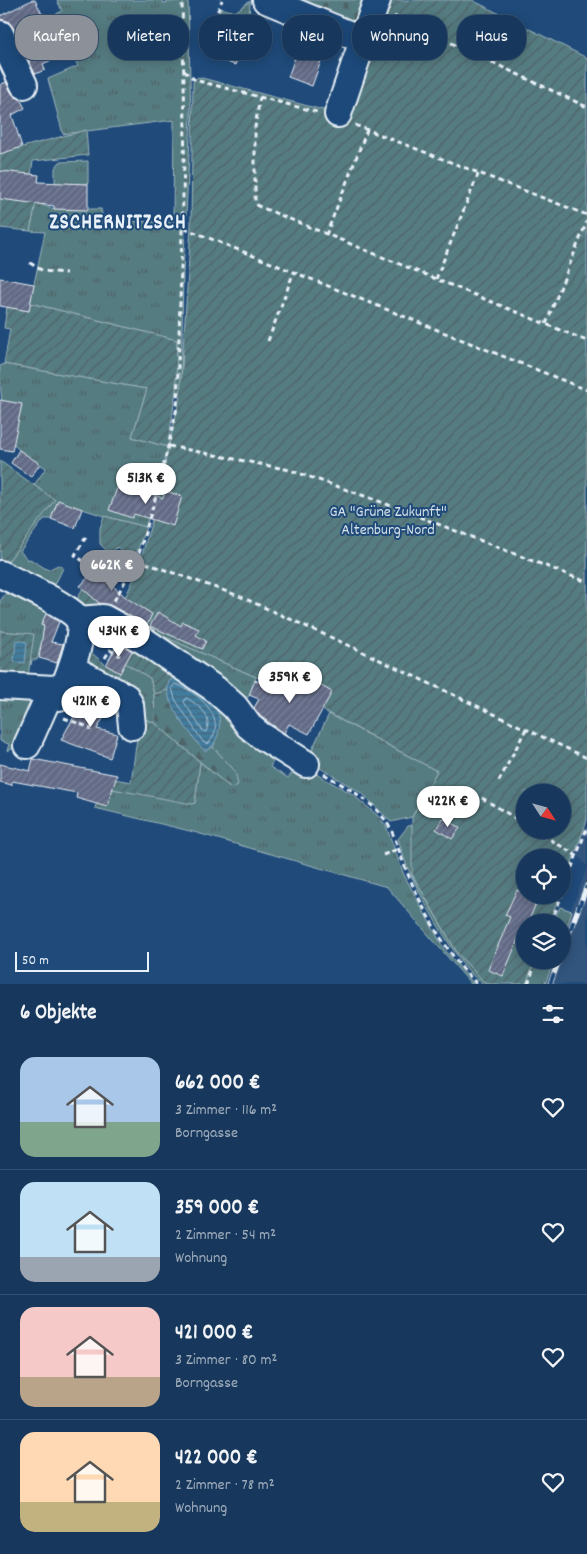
<!DOCTYPE html>
<html lang="de">
<meta charset="utf-8">
<style>
:root{--surface:#17385c;--page:#203f62;--text:#f1f3f6;--muted:#9eacbb;--line:#365272;--accent:#8c9099}
body{margin:0;font-family:Dekko,sans-serif;background:var(--page);color:var(--text);height:100vh;display:flex;flex-direction:column;font-size:19px;white-space:nowrap}
*{box-sizing:border-box;margin:0}
p{font-size:16px;color:var(--muted)}
.icon{flex:none;width:28px;height:28px;fill:none;stroke:currentColor;stroke-width:2;stroke-linecap:round;stroke-linejoin:round}
.map{position:relative;height:984px;overflow:hidden}
.side{display:flex;flex-direction:column;background:var(--surface);flex:1}
.side>*{flex:none}
.top-card{position:absolute;left:15px;top:15px;width:558px;height:45px;display:flex;gap:10px}
.needle{width:32px;rotate:126deg}
.tools{position:absolute;left:516px;top:784px;display:grid;gap:10px}
.tools a{display:grid;place-items:center;width:55px;height:55px;border-radius:50%;background:var(--surface);box-shadow:0 2px 12px #0003,0 0 0 1px var(--line);font-size:25px}
.scale{position:absolute;left:15px;bottom:12px;width:134px;box-sizing:border-box;padding-left:5px;border:2px solid #e8f1f8;border-top:0;font-size:14px;line-height:18px;white-space:nowrap;color:#e8f1f8;-webkit-text-stroke:4px #1f4a7a;paint-order:stroke}
.price{position:absolute;translate:-50% -42px;padding:0 11px;border-radius:18px;background:#fff;color:#222;font-size:16px;line-height:32px;filter:drop-shadow(0 1px 2px #0008)}
.price::after{content:'';position:absolute;left:50%;top:30px;width:15px;height:11px;margin-left:-8px;background:inherit;clip-path:polygon(0 0,100% 0,50% 100%)}
.price.on{background:var(--accent);color:#fff}
ul{padding:0;list-style:none}
li{display:flex;align-items:center;gap:15px;height:125px;padding:0 20px}
li+li{border-top:1px solid var(--line)}
li span{display:grid;place-items:center;flex:none;width:140px;height:100px;border-radius:15px;color:#555}
li>.icon{margin-inline-start:auto}
span .icon{width:60px;height:60px;fill:#fffc;stroke-width:1}
li b{font-size:21px}
h2{display:flex;justify-content:space-between;align-items:center;height:60px;padding:0 20px;font-size:21px}
.tag{padding:0 18px;border-radius:20px;background:var(--surface);box-shadow:0 2px 12px #0003,0 0 0 1px var(--line);font-size:18px;line-height:45px}
.tag.on{background:var(--accent);color:#fff}
.map>svg:first-child{display:block}
.built{fill:#33547e}
.grass{fill:url(#grass-tufts);stroke:#9eb6bc}
.forest{fill:url(#forest-firs);stroke:#9eb6bc}
.cemetery{fill:url(#cemetery-stones);stroke:#9eb6bc}
.garden{fill:url(#garden-furrows);stroke:#9eb6bc;fill-rule:evenodd}
.water{fill:url(#water-rules);stroke:#84aac1}
.lines{fill:none;stroke-linecap:round;stroke-linejoin:round}
.shore{stroke:#a6c2d4;stroke-width:1}
.building{fill:url(#building-hatch);stroke:#e8f1f8}
.minor-casing{stroke:#e8f1f8;stroke-width:30}
.path{stroke:#e8f1f8;stroke-width:3;stroke-dasharray:5 4;stroke-linecap:butt}
.minor{stroke:#1f4a7a;stroke-width:26}
.rail-casing{stroke:#e8f1f8;stroke-width:5.5}
.rail{stroke:#1f4a7a;stroke-width:4;stroke-dasharray:11;stroke-linecap:butt}
.labels{text-anchor:middle;dominant-baseline:central;stroke-width:4;stroke-linejoin:round;paint-order:stroke}
.park-label{font-size:16px;fill:#d2dfe6;stroke:#1f4a7a}
.district-label{font-size:21px;font-weight:bold;letter-spacing:1px;fill:#e8f1f8;stroke:#1f4a7a}
</style>
<div class="map">
<svg width="587" height="984" viewBox="0 0 587 984">
<defs>
<pattern id="grass-tufts" width="24" height="20" patternUnits="userSpaceOnUse" patternTransform="scale(1.25)"><rect width="24" height="20" fill="#557b81"/><path d="M3 7l-1-3M5 7V3M7 7l1-3M15 17l-1-3M17 17v-4M19 17l1-3" fill="none" stroke="#4e6468"/></pattern>
<pattern id="forest-firs" width="22" height="20" patternUnits="userSpaceOnUse" patternTransform="scale(1.25)"><rect width="22" height="20" fill="#557b81"/><path d="M5 1l3.5 6h-7zM16 11l3.5 6h-7z" fill="#4e6468"/></pattern>
<pattern id="cemetery-stones" width="16" height="16" patternUnits="userSpaceOnUse" patternTransform="scale(1.25)"><rect width="16" height="16" fill="#557b81"/><path d="M2 7V4a2 2 0 0 1 4 0v3zM10 15v-3a2 2 0 0 1 4 0v3z" fill="#4e6468"/></pattern>
<pattern id="garden-furrows" width="10" height="10" patternUnits="userSpaceOnUse" patternTransform="scale(1.25)"><rect width="10" height="10" fill="#557b81"/><path d="M-1 1l2-2M0 10L10 0M9 11l2-2" fill="none" stroke="#4e6468"/></pattern>
<pattern id="water-rules" width="6" height="5" patternUnits="userSpaceOnUse" patternTransform="scale(1.25)"><rect width="6" height="5" fill="#427b9d"/><path d="M0 2.5h6" fill="none" stroke="#446478"/></pattern>
<pattern id="building-hatch" width="6" height="6" patternUnits="userSpaceOnUse" patternTransform="scale(1.25)"><rect width="6" height="6" fill="#626a86"/><path d="M-1 1l2-2M0 6l6-6M5 7l2-2" fill="none" stroke="#788098"/></pattern>
</defs>
<rect width="100%" height="100%" fill="#1f4a7a"/>
<filter id="ink" filterUnits="userSpaceOnUse"><feTurbulence type="fractalNoise" baseFrequency=".02" numOctaves="2"/><feDisplacementMap in="SourceGraphic" scale="10" xChannelSelector="R" yChannelSelector="G"/><feConvolveMatrix kernelMatrix="1 2 1 2 8 2 1 2 1" color-interpolation-filters="sRGB"/></filter>
<g filter="url(#ink)">
<g class="built">
<path d="M587,820v46l-12,-13z"/>
<path d="M587,868v116h-44l9,-24h10l1,-29z"/>
</g>
<g class="grass">
<path d="M57,0h106v3l25,-3 3,117 -8,155 -2,122h-6l2,-54 -147,-37 15,-71 -15,-1 6,-28 18,6h47l2,12 70,1 1,-102 -111,14 -15,-55 30,-13 -14,-28 -9,4 -10,-22 17,-9z"/>
<path d="M250,1l-2,37 -36,-10 9,-20 14,4z"/>
<path d="M88,161v23l-33,-1v-15l5,-6z"/>
<path d="M4,364l143,25 -15,48 36,10 -22,80 -42,-11 -46,-15 -7,18h-7l-24,32 8,9 2,-1 18,11 10,-5 5,3 -13,27 -48,-26 52,-69 -20,-15 12,-17c-9,-6 -19,-11 -27,-18 -17,-16 -19,-62 -19,-84z"/>
<path d="M11,586l37,24 -7,15 12,6 -4,11 -7,-1 -5,19h-5l-1,5 -2,-31 -29,-3v-30z"/>
<path d="M147,629l109,48 -7,19 -10,10z"/>
<path d="M149,650l127,106 -6,11 18,11 8,-10h9l47,26 25,21 9,11 18,49 40,74 30,35h-3l-84,-97 -197,-56 -95,-23 7,-21 93,16 5,-41 31,26 4,-17 -22,-24 2,-4 -42,-64z"/>
<path d="M125,663l25,15 4,16 1,29 -15,-6 -27,-32z"/>
<path d="M0,690l43,3 -26,54 -10,4 2,-7 -9,-3z"/>
<path d="M329,714l108,57 -25,46 -21,5 -28,-28 -56,-34z"/>
<path d="M423,825l-11,50 46,79 28,30c-18,0 -67,-90 -75,-109 -6,-11 -9,-24 -13,-36l10,-13z"/>
<path d="M535,960h14l4,3 -8,21h-19z"/>
</g>
<g class="forest">
<path d="M168,690l2,11 29,44 5,5 9,-3 22,24 3,14 -7,3 -76,-65 -1,-29z"/>
<path d="M560,907l12,4 -9,27 -1,-16h-4l-3,-4z"/>
</g>
<path class="cemetery" d="M284,0h88l-11,30z"/>
<g class="garden">
<path d="M386,0h86l115,58v762l-24,68 -1,-30h-37v37h35l-11,27h-24v38h10l-9,24h-40l-28,-30 -46,-80v-57l25,-46 -158,-84 -132,-58 -29,-16 19,-41 16,-55 27,-121 11,-169 2,-145 5,-5 144,38zM525,792h37v38h-37z"/>
<path d="M86,130l2,25 -55,6 -2,13 -31,-1v-20z"/>
<path d="M0,199l36,4 -6,28 -30,-3z"/>
<path d="M30,303l147,37 -1,50 -8,57 -36,-10 15,-48 -143,-25 6,-35 -6,-1 3,-21 22,4z"/>
<path d="M0,461l55,39 -53,69 -2,-1z"/>
<path d="M104,516l42,11 -12,33 -7,13 -11,-9 9,-10 -8,-7 -7,7 -10,-10v-16z"/>
<path d="M93,585l-6,7 15,14 -4,5 -24,-6 10,-19z"/>
<path d="M0,631l34,3 -7,50 -27,-3z"/>
<path d="M137,643l42,25 -12,19 1,3 -14,4 -4,-16 -25,-15z"/>
<path d="M82,645l24,20 14,8 -7,12 -35,-16z"/>
<path d="M140,717l15,6 45,39 -5,41 -3,1 -90,-17 1,-10 28,5z"/>
</g>
<g class="water">
<path d="M16,640l11,2 -2,21 -11,-1z"/>
<path d="M175,678c11,4 28,14 36,23 13,13 11,38 -3,49h-4l-5,-5c-11,-16 -37,-43 -30,-64z"/>
</g>
<g class="lines">
<g class="shore">
<path d="M175,684c23,7 55,36 33,60l-5,-2 -28,-43 -3,-11z"/>
<path d="M187,698c13,9 26,17 19,34l-3,-1 -19,-29z"/>
</g>
</g>
<g class="building">
<path d="M32,0h3l21,42 8,-4 6,13 -27,13 2,6 -10,4 -22,-47 -5,-6 -8,-2v-3z"/>
<path d="M218,28l27,10 -10,27 -27,-10z"/>
<path d="M302,38l24,9 -14,39 -24,-9z"/>
<path d="M6,82l5,10 9,7 5,9 -13,7 10,32 -22,7v-69z"/>
<path d="M0,171l39,4 -1,7 50,2v26l-34,-1v-3l-54,-7z"/>
<path d="M0,278l34,6 -5,27 -29,-5z"/>
<path d="M0,400l22,4 -10,47 -12,-2z"/>
<path d="M19,450l21,14 -9,13 -20,-14z"/>
<path d="M119,483l44,15 2,-7 17,5 -9,30 -39,-12 -2,4 -23,-8z"/>
<path d="M58,500l24,9 -7,19 -24,-9z"/>
<path d="M105,559l18,16 -10,11 15,13 24,15 -5,11 -37,-20 -11,-2 -19,-17z"/>
<path d="M158,612l23,14 2,-4 16,7 -3,6 10,6 -4,8 -52,-23z"/>
<path d="M46,614l13,8 -8,20 12,2 -6,19 -18,-5 5,-32 -3,-1z"/>
<path d="M118,643l14,8 -12,22 -14,-8z"/>
<path d="M286,675l30,14 2,-5 14,8 -23,42 -20,-10 -5,9 -24,-17 -6,-8 5,-9 -10,-4 6,-15 24,9z"/>
<path d="M87,693l23,13 -13,23 20,5 -7,24 -49,-18z"/>
<path d="M33,759l84,16 -10,32 -31,-9 1,-5 -65,-12v4l-12,-3v-18l30,7z"/>
<path d="M443,818l17,10 -8,11 -16,-10z"/>
<path d="M517,890l21,9 -10,23h-3l-22,54 -15,-6 22,-53 -5,-2z"/>
</g>
<g class="lines">
<defs>
<g id="minor">
<path d="M266,0l97,40 14,-40"/>
<path d="M0,34l24,51"/>
<path d="M338,114l25,-74"/>
<path d="M0,574c15,7 74,34 79,46 7,14 -13,64 -20,77"/>
<path d="M79,620l24,-2 40,22 72,49 20,18 14,19 11,9 46,29"/>
<path d="M73,669l53,28 4,8 2,21"/>
<path d="M0,686l54,3"/>
<path d="M27,745l20,-45 7,-11 11,-4"/>
</g>
</defs>
<use href="#minor" class="minor-casing"/>
<g class="path">
<path d="M394,16l193,91"/>
<path d="M213,41l-6,-2 15,-39"/>
<path d="M239,53l6,1 4,-7 2,-31"/>
<path d="M184,71l11,9 122,32"/>
<path d="M260,97l-5,30v74l3,5 329,135"/>
<path d="M355,125l232,90"/>
<path d="M184,228l403,162"/>
<path d="M326,235l41,-105"/>
<path d="M30,263l13,8 23,2"/>
<path d="M436,279l43,-107"/>
<path d="M546,324l41,-103"/>
<path d="M268,341l25,-67"/>
<path d="M169,446l121,24 86,30 211,82"/>
<path d="M86,537l-11,18 16,12"/>
<path d="M137,560l102,36 124,56 224,106"/>
<path d="M113,564l15,13"/>
<path d="M114,601l23,-41 21,-71 19,-81 8,-283 -3,-125"/>
<path d="M105,658l5,-8 10,6"/>
<path d="M64,718l27,10 -2,5"/>
<path d="M324,774c20,12 42,23 58,42 13,15 17,38 25,56 17,40 39,81 70,112"/>
<path d="M499,781l27,-52"/>
<path d="M482,798l43,26"/>
<path d="M535,830l42,26"/>
<path d="M383,855l15,-6"/>
<path d="M562,893l25,-65"/>
<path d="M551,922l11,-27"/>
<path d="M528,984l9,-24"/>
</g>
<use href="#minor" class="minor"/>
<defs>
<g id="rail">
<path d="M562,951l25,-65"/>
<path d="M550,984l9,-24"/>
</g>
</defs>
<use href="#rail" class="rail-casing"/>
<use href="#rail" class="rail"/>
</g>
</g>
<g class="labels">
<g class="park-label">
<text x="388" y="512">GA "Grüne Zukunft"<tspan x="388" dy="18">Altenburg-Nord</tspan></text>
</g>
<g class="district-label">
<text x="118" y="224">ZSCHERNITZSCH</text>
</g>
</g>
</svg>
<div class="tools">
<a><svg class="needle" viewBox="-14 -14 28 28"><path d="M0-13l5 13h-10z" fill="#e53935"/><path d="M0 13l5-13h-10z" fill="#9eacbb"/></svg></a>
<a><svg class="icon" aria-label="locate" viewBox="0 0 24 24"><circle cx="12" cy="12" r="6"/><path d="M12 2v4M12 18v4M2 12h4M18 12h4"/></svg></a>
<a><svg class="icon" aria-label="layers" viewBox="0 0 24 24"><path d="M12 4l9 5-9 5-9-5zM3 14l9 5 9-5"/></svg></a>
</div>
<div class="scale">50 m</div>
<b class="price" style="left:146px;top:505px">513K €</b>
<b class="price on" style="left:112px;top:592px">662K €</b>
<b class="price" style="left:119px;top:658px">434K €</b>
<b class="price" style="left:290px;top:704px">359K €</b>
<b class="price" style="left:91px;top:728px">421K €</b>
<b class="price" style="left:448px;top:828px">422K €</b>
<div class="top-card">
<a class="tag on">Kaufen</a>
<a class="tag">Mieten</a>
<a class="tag">Filter</a>
<a class="tag">Neu</a>
<a class="tag">Wohnung</a>
<a class="tag">Haus</a>
</div>
</div>
<section class="side">
<h2>6 Objekte<svg class="icon" aria-label="filters" viewBox="0 0 24 24"><path d="M4 7h16M4 17h16"/><circle cx="9" cy="7" r="2"/><circle cx="15" cy="17" r="2"/></svg></h2>
<ul>
<li><span style="background:linear-gradient(#a9c7e8 65%,#7fa58c 0)"><svg class="icon" aria-label="home" viewBox="0 0 24 24"><path d="M3 11l9-7 9 7M6 9v11h12V9"/></svg></span><div><b>662 000 €</b><p>3 Zimmer · 116 m²</p><p>Borngasse</p></div><svg class="icon" aria-label="heart" viewBox="0 0 24 24"><path d="M12 20l-8-8c-3-5 5-10 8-4 3-6 11-1 8 4z"/></svg></li>
<li><span style="background:linear-gradient(#bfe0f5 75%,#9aa5b1 0)"><svg class="icon" aria-label="home" viewBox="0 0 24 24"><path d="M3 11l9-7 9 7M6 9v11h12V9"/></svg></span><div><b>359 000 €</b><p>2 Zimmer · 54 m²</p><p>Wohnung</p></div><svg class="icon" aria-label="heart" viewBox="0 0 24 24"><path d="M12 20l-8-8c-3-5 5-10 8-4 3-6 11-1 8 4z"/></svg></li>
<li><span style="background:linear-gradient(#f6c9c9 70%,#b9a48a 0)"><svg class="icon" aria-label="home" viewBox="0 0 24 24"><path d="M3 11l9-7 9 7M6 9v11h12V9"/></svg></span><div><b>421 000 €</b><p>3 Zimmer · 80 m²</p><p>Borngasse</p></div><svg class="icon" aria-label="heart" viewBox="0 0 24 24"><path d="M12 20l-8-8c-3-5 5-10 8-4 3-6 11-1 8 4z"/></svg></li>
<li><span style="background:linear-gradient(#ffd9b3 70%,#c2b280 0)"><svg class="icon" aria-label="home" viewBox="0 0 24 24"><path d="M3 11l9-7 9 7M6 9v11h12V9"/></svg></span><div><b>422 000 €</b><p>2 Zimmer · 78 m²</p><p>Wohnung</p></div><svg class="icon" aria-label="heart" viewBox="0 0 24 24"><path d="M12 20l-8-8c-3-5 5-10 8-4 3-6 11-1 8 4z"/></svg></li>
</ul>
</section>
